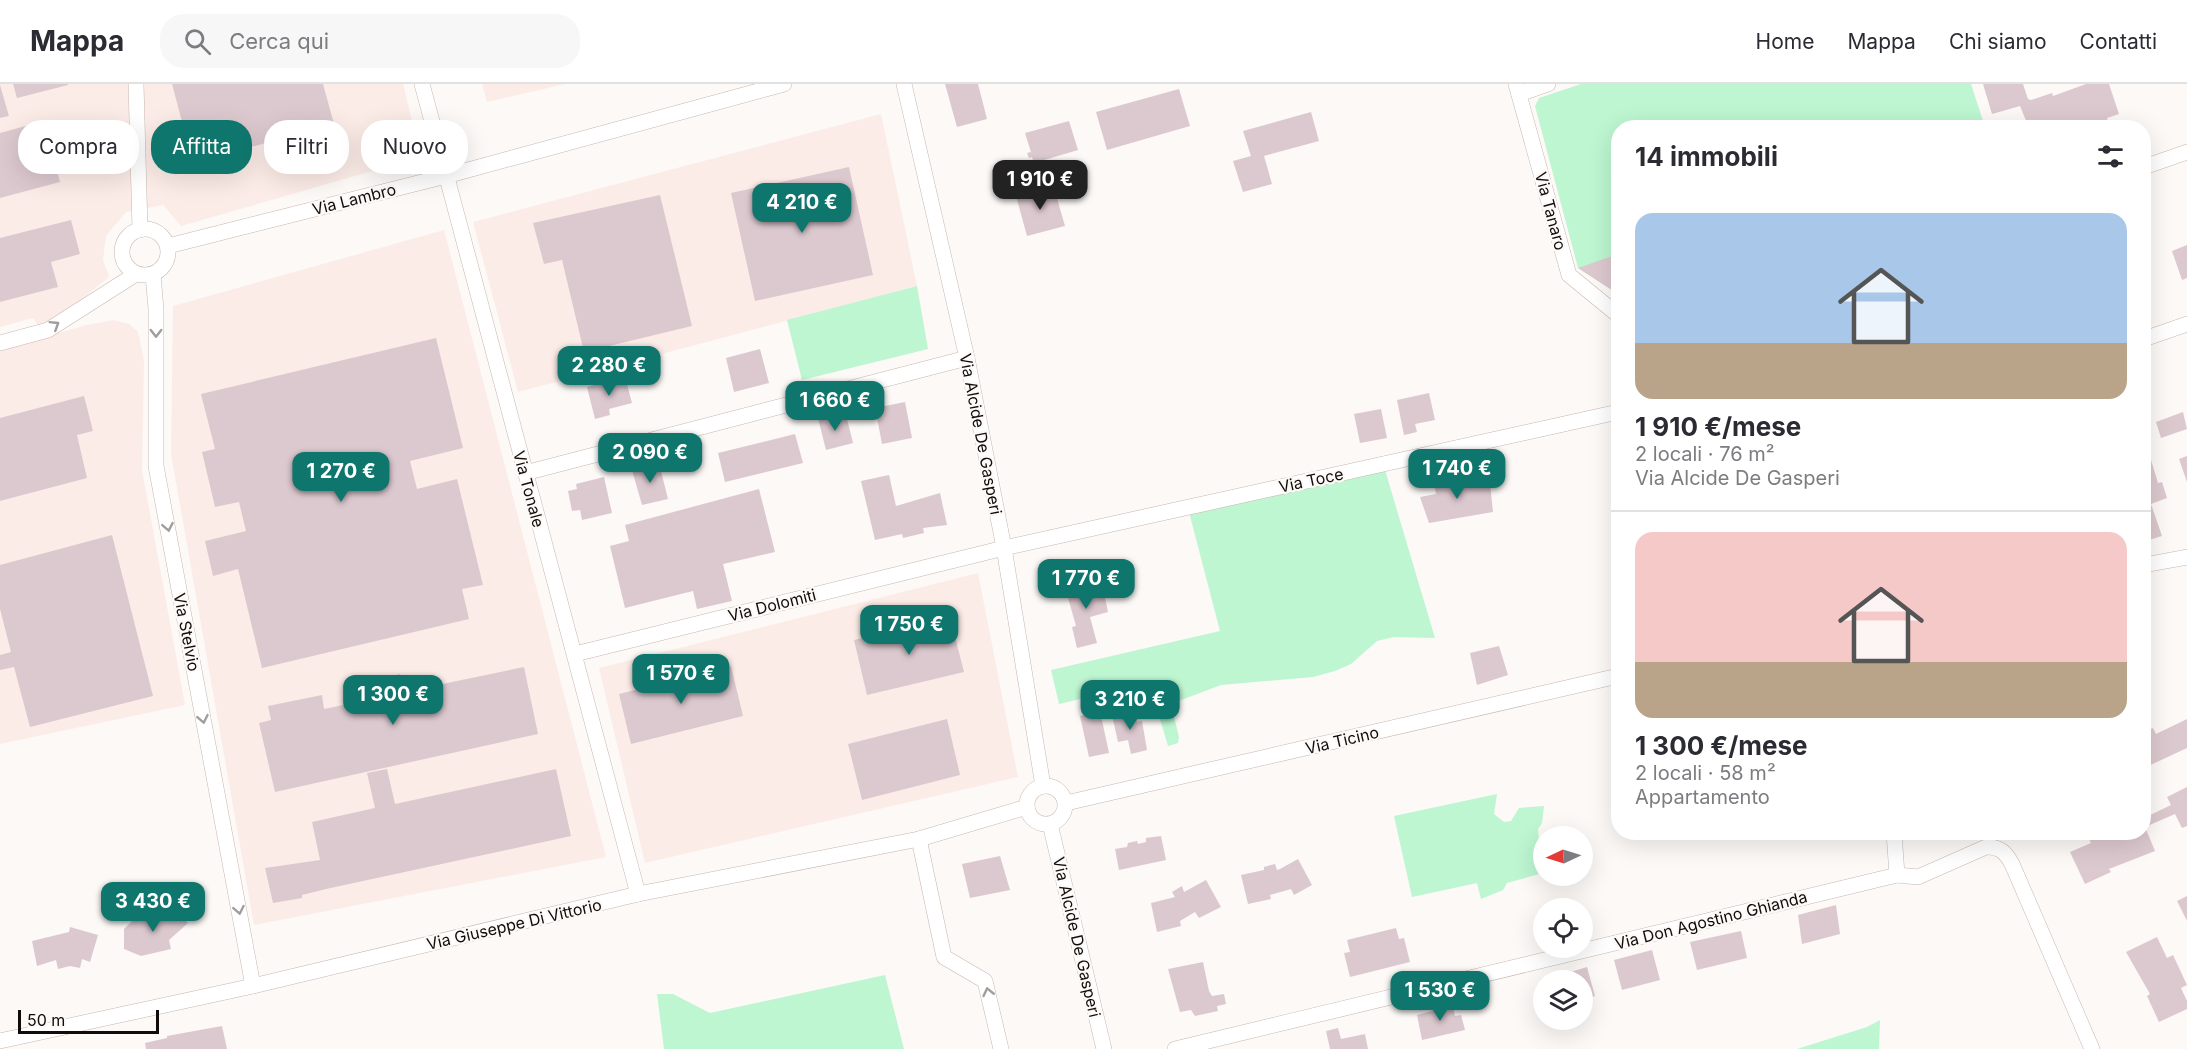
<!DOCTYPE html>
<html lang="it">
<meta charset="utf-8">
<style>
:root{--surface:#fff;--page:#f7f7f7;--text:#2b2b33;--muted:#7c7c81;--line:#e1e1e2;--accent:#0f766e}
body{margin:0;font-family:Inter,sans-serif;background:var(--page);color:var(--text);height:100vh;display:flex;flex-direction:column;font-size:22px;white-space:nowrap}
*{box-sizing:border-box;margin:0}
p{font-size:20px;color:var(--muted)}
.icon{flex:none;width:33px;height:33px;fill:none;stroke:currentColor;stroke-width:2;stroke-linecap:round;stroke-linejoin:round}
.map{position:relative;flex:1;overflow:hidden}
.panel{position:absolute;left:1611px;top:36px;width:540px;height:720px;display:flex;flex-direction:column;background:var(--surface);border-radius:24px;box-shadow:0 6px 24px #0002}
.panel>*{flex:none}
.top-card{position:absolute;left:18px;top:36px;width:570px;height:54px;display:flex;gap:12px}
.needle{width:39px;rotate:266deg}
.buttons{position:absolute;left:1533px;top:742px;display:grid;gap:12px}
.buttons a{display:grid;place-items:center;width:60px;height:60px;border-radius:50%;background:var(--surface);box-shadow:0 6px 24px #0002;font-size:30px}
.scale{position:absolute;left:18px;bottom:15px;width:141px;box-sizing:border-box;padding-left:6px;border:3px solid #110b09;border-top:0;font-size:16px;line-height:21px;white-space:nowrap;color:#110b09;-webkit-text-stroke:4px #fcf9f7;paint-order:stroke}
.price{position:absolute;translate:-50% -51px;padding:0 14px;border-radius:12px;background:var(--accent);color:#fff;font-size:20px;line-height:39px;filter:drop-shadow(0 2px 3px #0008)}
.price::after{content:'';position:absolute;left:50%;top:36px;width:18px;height:14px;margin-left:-9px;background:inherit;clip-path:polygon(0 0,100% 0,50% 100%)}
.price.active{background:#222;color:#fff}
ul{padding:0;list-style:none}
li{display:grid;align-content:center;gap:12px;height:318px;padding:0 24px}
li+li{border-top:2px solid var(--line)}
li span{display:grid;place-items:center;height:186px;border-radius:18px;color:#555}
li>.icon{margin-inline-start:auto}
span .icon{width:108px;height:108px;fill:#fffc;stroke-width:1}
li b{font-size:26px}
h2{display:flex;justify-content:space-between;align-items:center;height:72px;padding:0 24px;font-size:26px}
.chip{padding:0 21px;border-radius:24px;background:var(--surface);box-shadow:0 6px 24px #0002;font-size:21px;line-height:54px}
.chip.active{background:var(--accent);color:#fff}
header{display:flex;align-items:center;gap:36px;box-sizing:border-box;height:84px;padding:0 30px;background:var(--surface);border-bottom:2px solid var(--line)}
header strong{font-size:28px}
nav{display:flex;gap:33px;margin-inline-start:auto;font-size:21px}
.search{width:420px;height:54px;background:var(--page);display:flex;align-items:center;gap:15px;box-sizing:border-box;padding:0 21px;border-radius:24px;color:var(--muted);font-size:22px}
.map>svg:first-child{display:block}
.industrial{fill:#fcece7}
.green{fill:#bdf6d1}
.building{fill:#dcc9cf}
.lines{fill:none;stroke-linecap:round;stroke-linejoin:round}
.street-casing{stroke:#c8b7af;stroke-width:16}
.street{stroke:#fff;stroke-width:15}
.oneway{stroke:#a09d9d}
.labels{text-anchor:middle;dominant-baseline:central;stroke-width:4.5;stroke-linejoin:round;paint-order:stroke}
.street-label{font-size:16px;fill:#110b09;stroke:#fcf9f7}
</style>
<header>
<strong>Mappa</strong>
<div class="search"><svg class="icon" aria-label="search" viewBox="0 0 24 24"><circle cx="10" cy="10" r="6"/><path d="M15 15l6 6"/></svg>Cerca qui</div>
<nav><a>Home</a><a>Mappa</a><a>Chi siamo</a><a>Contatti</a></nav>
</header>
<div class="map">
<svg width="2187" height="965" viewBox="0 0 2187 965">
<rect width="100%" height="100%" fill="#fcf9f7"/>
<g class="industrial">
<path d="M0,0h403l18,73 -240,69 -18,-21 -37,7 -20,24 -3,24 6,17 -53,43 -18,5 -5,-7 -33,9z"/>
<path d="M482,0h83l-78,18z"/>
<path d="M881,30l36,172 -399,106 -45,-170z"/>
<path d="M444,146l162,627 -352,68 -83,-471 2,-148z"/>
<path d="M114,236l15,4 9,8 6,28 -2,110 43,235 -185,39v-394l86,-25z"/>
<path d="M978,489l40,204 -373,86 -46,-195z"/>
</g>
<g class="green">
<path d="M1581,0h390l14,43 -367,1v166l-40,-26 -43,-162 4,-8z"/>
<path d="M917,202l11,63 -126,31 -15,-60z"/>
<path d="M1385,386l50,168 -41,-1 -17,4 -26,23 -16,7 -22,6 -92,8 -45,17 -4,6 7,29 -1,6 -10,3 -17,-57 7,-2 -1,-6 -98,23 -8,-34 169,-39 -31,-119z"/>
<path d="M1497,710l-3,20 10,8 7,-1 8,-13 25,-2 -2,17 -4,6 1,12 4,1v31l-36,10 -4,7 -22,9 -4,-16 -65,14 -18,-81z"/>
<path d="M885,891l19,74h-240l-7,-55h16l37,19z"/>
<path d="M1880,936l-1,29h-82l70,-22z"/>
</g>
<g class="building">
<path d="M13,0h55v1l-51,13z"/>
<path d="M172,0h151l11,40 -141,39z"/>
<path d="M945,0h33l9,35 -30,8z"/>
<path d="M1983,0h40l5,15 3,1 21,-7 1,3 33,-12h23l10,30 -12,4 3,10h-81l-9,-22 -28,8z"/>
<path d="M0,1l9,31 -9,2z"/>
<path d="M1179,5l11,37 -83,24 -11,-38z"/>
<path d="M1311,28l8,29 -55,15 8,28 -29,8 -10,-31 18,-5 -8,-25z"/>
<path d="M44,37l16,61 -60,16v-65z"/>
<path d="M1069,37l9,29 -44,13 -2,-6 -3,1 -2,-5 4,-1 -6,-19z"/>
<path d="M849,83l24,108 -118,26 -24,-108z"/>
<path d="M1053,101l12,41 -38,10 -11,-40z"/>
<path d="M660,111l32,131 -108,26 -22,-92 -18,4 -11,-41z"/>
<path d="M71,136l9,34 -29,8 7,25 -58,15v-64z"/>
<path d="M2187,161v33l-5,2 -10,-29z"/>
<path d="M1618,170v40l-40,-26z"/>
<path d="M436,254l27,110 -53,13 7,28 40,-10 26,106 -21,4 7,30 -207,49 -24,-99 -25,7 -8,-35 41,-10 -7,-29 -24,5 -13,-55 13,-3 -14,-55z"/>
<path d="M760,265l9,34 -35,9 -8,-34z"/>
<path d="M625,293l7,26 -23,6 1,6 -15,4 -8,-32z"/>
<path d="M1429,309l6,27 -20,4 2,8 -13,3 -7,-35z"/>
<path d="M84,312l9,35 -16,4 10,43 -87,23v-83z"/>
<path d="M905,318l7,36 -30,6 -7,-36z"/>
<path d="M1381,325l6,29 -27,5 -6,-29z"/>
<path d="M2183,328l4,17 -26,9 -5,-16z"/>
<path d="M846,331l7,28 -27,7 -8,-32 7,-2 2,4z"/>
<path d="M795,350l8,29 -78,19 -7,-29z"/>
<path d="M2187,372v26l-8,-23z"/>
<path d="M2151,376l7,23 4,-1 5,16 -16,6 11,32 -16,5 -2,-7v-72z"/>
<path d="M659,379l9,36 -26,6 -10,-35z"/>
<path d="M889,391l7,31 44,-13 7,32 -24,3 1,5 -21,5 -1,-4 -27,6 -14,-59z"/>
<path d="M604,393l8,36 -30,7 -2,-10 -8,1 -4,-20 9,-2 -1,-5z"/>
<path d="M1471,393l2,10 17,-4 3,29 -64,11 -9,-26 16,-3 -2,-11z"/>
<path d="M759,405l16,63 -52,12 9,37 -35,8 -4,-18 -68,17 -15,-62 19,-5 -4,-16z"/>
<path d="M112,451l41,161 -123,31 -16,-60 -14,3v-15l11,-3 -11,-43v-44z"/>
<path d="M1101,495l7,33 -18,5 7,26 -20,5 -5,-21 4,-1 -11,-39z"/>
<path d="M950,533l14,55 -97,23 -13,-55z"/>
<path d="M1499,562l9,29 -31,10 -7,-32z"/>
<path d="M731,582l12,50 -112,28 -12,-50z"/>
<path d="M524,583l14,67 -263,58 -16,-69 12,-3 -3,-14 54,-11 2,14 24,-5 -3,-17 55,-13 4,18z"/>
<path d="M1134,626l3,12 5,-1 5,29 -16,4 -3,-14 -10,2 -6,-27z"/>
<path d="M1100,627l9,42 -20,4 -9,-41z"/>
<path d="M947,635l13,56 -98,25 -14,-56z"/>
<path d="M2187,635v29l-43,20v-36l9,-4 3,6z"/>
<path d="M387,685l8,35 161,-35 15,67 -245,53 -24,6v3l-29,5 -8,-35 55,-8 -8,-38 63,-14 -8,-35z"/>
<path d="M2187,703v39l-5,2 -7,-14 -30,13 10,24 -46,18 2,3 -26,12 -15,-32 21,-9 -3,-6 9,-5h47v-14l27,-13 -4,-8z"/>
<path d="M1161,752l5,24 -47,10 -4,-21 12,-2 1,-4 9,-2 1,3 8,-2v-4z"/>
<path d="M1000,772l10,34 -40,8 -8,-34z"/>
<path d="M1298,775l14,26 -18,10 -3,-6 -21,6 1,4 -23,5 -7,-29 23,-5v-3l11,-3 2,6 3,-1z"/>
<path d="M1206,796l15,27 -22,11 -4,-6 -15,9 1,5 -24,6 -6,-29 24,-6 -3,-5 10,-6 2,6z"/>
<path d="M2187,812v25l-10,-20z"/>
<path d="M168,821l20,18 -19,17 2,9 -30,7 -17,-7v-20l10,-10 12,-3 5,5z"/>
<path d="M1836,821l4,29 -38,10 -4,-29z"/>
<path d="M70,843l28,8 -8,27 -8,-3 -2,9 -10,-2 -12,3 -2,-9 -19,6 -5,-25 37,-9z"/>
<path d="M1396,844l3,11 5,-1 6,24 -60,15 -6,-24 6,-1 -3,-12z"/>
<path d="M1741,847l6,27 -50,12 -7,-28z"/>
<path d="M2157,853l10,21 6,-3 14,30 -6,3 6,13v8l-28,13 -12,-26 3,-2 -24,-42z"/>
<path d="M1652,866l8,30 -38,10 -8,-30z"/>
<path d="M1203,878l6,29 3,5 12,-2 2,10 -9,2 1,5 -23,5 -4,-6 -11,2 -12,-43z"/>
<path d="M1587,883l8,29 -13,4v-19h-41z"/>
<path d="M1452,918l3,14 6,-1 4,15 -43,10 -5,-25 19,-5 -1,-4z"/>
<path d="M222,942l5,23h-81l-1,-6 22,-5v-2z"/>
<path d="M1338,944l3,11 24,-5 3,15h-38l-4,-18z"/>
</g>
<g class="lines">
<defs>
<g id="street">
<path d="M136,0l4,146"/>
<path d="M422,0l216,810"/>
<path d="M904,0l63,274 37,190 39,238"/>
<path d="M1516,0l53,191 49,40"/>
<path d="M1519,10l29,-10"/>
<path d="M2144,83l43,-15"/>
<circle cx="145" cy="168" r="23"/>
<path d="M168,162l278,-70 338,-92"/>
<path d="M153,191l3,34v157l97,520"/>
<path d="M2144,255l43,-15"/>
<path d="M0,259l48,-13 88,-56"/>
<path d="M525,389l442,-115"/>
<path d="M2144,481l43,-8"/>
<path d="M575,570l429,-106 614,-136"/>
<circle cx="1046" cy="721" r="19"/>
<path d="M1066,719l552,-127"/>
<path d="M1050,740l54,225"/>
<path d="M1894,748l3,43"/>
<path d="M919,755l25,118 41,24 16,68"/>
<path d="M0,957l253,-55 385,-92 281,-55 108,-32"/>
<path d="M1175,965l722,-174 21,2 68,-30c14,-1 20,6 26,17l80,185"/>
</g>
</defs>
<use href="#street" class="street-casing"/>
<use href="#street" class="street"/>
</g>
<defs><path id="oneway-chevron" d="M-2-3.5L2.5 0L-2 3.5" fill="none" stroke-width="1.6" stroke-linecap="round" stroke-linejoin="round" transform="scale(1.5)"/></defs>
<g class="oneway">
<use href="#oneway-chevron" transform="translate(55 241) rotate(-32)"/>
<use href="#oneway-chevron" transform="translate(156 249) rotate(90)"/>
<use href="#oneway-chevron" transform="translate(168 443) rotate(79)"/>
<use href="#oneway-chevron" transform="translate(203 635) rotate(79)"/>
<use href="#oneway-chevron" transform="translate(239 826) rotate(79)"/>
<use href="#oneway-chevron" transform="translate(988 908) rotate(-103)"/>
</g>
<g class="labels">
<g class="street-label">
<text transform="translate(354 115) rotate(-14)">Via Lambro</text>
<text transform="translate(1551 127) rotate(75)">Via Tanaro</text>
<text transform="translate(981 350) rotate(79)">Via Alcide De Gasperi</text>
<text transform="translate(1311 396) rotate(-12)">Via Toce</text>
<text transform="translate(529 405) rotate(75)">Via Tonale</text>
<text transform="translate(772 521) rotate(-14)">Via Dolomiti</text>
<text transform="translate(187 548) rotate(79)">Via Stelvio</text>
<text transform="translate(1342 656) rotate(-13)">Via Ticino</text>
<text transform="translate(1711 836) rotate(-14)">Via Don Agostino Ghianda</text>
<text transform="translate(514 840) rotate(-13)">Via Giuseppe Di Vittorio</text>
<text transform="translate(1077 853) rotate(77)">Via Alcide De Gasperi</text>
</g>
</g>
</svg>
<div class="buttons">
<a><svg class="needle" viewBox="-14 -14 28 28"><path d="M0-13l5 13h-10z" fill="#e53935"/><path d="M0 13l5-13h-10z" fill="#7c7c81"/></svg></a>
<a><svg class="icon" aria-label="locate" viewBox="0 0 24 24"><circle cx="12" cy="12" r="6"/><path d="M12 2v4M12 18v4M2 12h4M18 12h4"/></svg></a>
<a><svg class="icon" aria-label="layers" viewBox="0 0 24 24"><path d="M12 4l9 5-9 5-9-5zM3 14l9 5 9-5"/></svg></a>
</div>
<div class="scale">50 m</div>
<b class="price active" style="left:1040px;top:127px">1 910 €</b>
<b class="price" style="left:802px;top:150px">4 210 €</b>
<b class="price" style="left:609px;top:313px">2 280 €</b>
<b class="price" style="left:835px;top:348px">1 660 €</b>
<b class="price" style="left:650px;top:400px">2 090 €</b>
<b class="price" style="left:1457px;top:416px">1 740 €</b>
<b class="price" style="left:341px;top:419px">1 270 €</b>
<b class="price" style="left:1086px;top:526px">1 770 €</b>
<b class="price" style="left:909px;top:572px">1 750 €</b>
<b class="price" style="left:681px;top:621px">1 570 €</b>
<b class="price" style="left:393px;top:642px">1 300 €</b>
<b class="price" style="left:1130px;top:647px">3 210 €</b>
<b class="price" style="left:153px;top:849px">3 430 €</b>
<b class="price" style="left:1440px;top:938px">1 530 €</b>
<div class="top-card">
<a class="chip">Compra</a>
<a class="chip active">Affitta</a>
<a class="chip">Filtri</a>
<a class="chip">Nuovo</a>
</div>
<section class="panel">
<h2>14 immobili<svg class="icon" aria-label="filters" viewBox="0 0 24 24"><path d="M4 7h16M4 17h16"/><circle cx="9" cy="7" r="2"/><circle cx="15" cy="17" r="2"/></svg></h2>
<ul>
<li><span style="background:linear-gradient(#a9c7e8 70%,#b9a48a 0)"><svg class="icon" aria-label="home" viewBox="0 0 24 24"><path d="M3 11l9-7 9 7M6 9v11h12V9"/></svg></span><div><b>1 910 €/mese</b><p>2 locali · 76 m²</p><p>Via Alcide De Gasperi</p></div></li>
<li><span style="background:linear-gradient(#f6c9c9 70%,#b9a48a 0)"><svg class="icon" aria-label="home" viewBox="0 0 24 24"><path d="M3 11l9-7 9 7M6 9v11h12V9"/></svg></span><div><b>1 300 €/mese</b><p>2 locali · 58 m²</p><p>Appartamento</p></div></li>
</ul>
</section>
</div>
